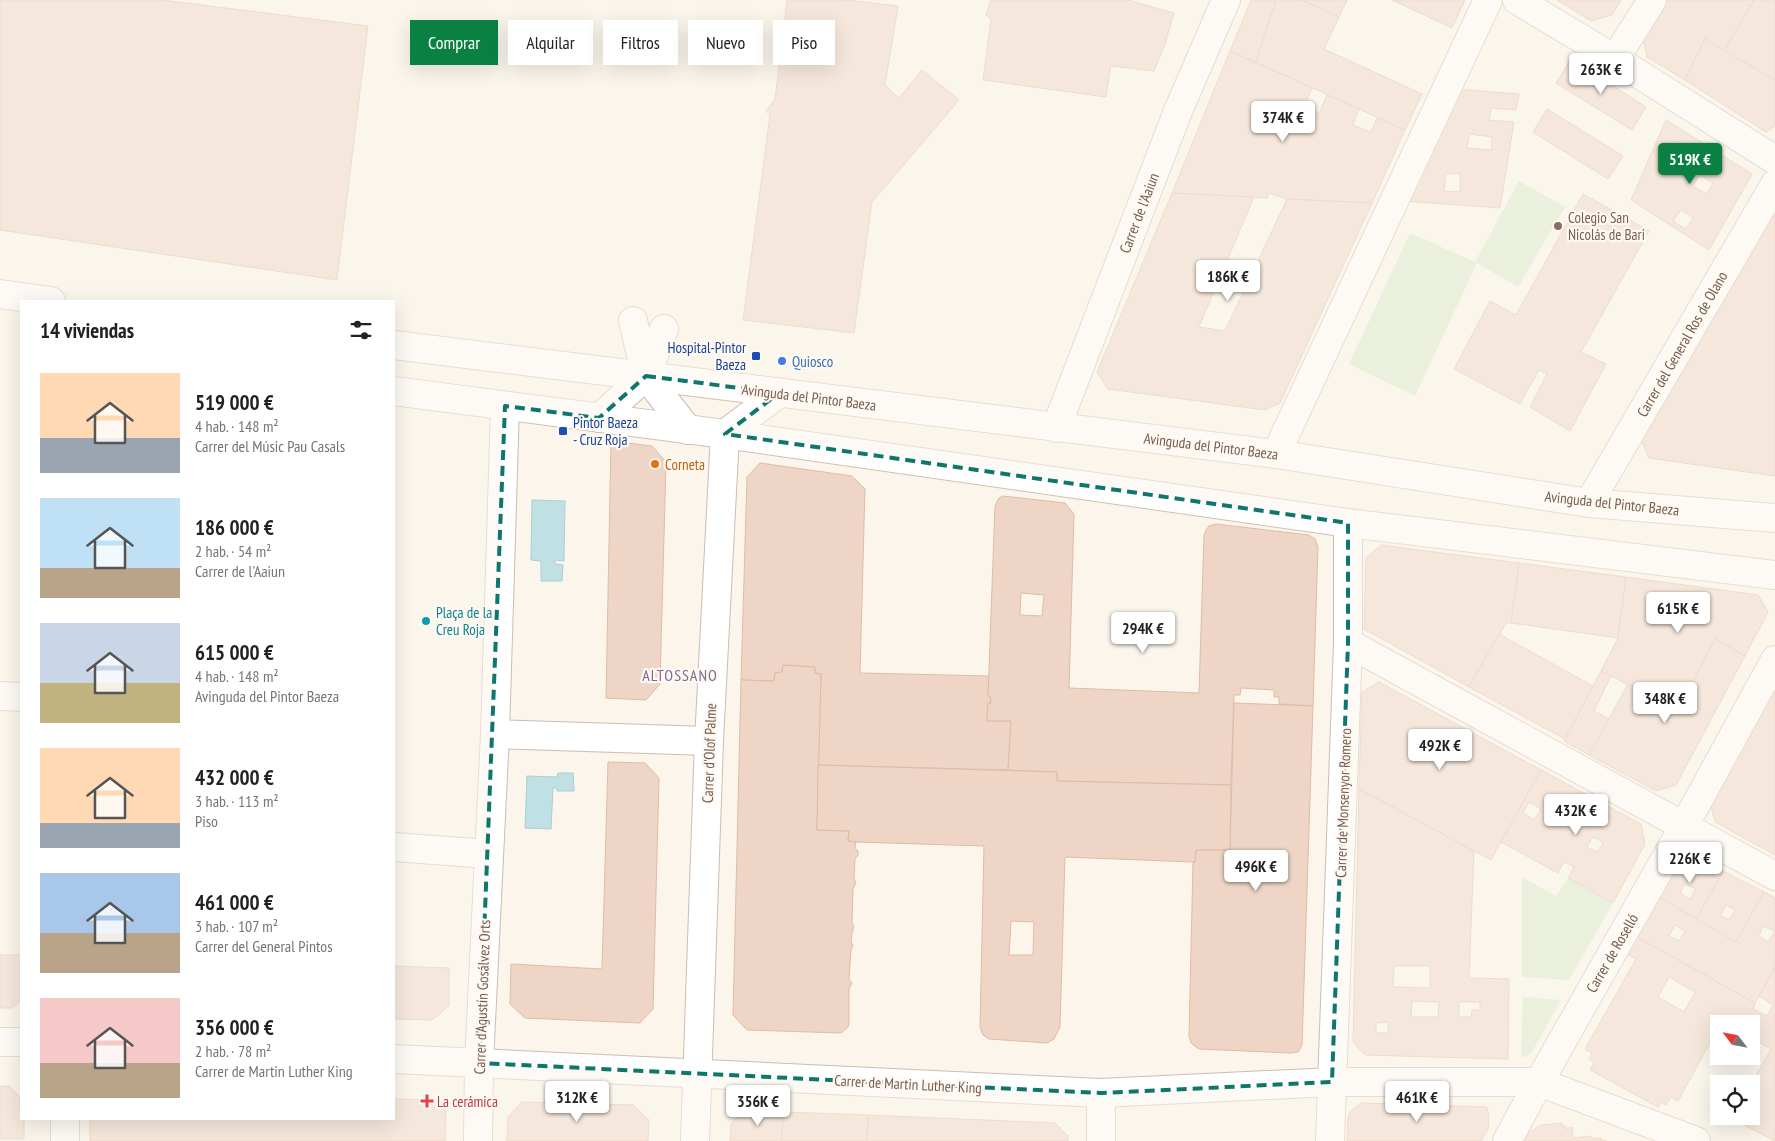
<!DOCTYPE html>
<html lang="es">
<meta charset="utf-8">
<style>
:root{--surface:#fff;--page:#f6f6f6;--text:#202124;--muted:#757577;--accent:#0b8043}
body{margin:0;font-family:"PT Sans Narrow",sans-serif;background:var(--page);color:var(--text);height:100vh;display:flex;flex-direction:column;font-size:19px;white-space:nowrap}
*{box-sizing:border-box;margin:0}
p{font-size:16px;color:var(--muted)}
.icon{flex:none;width:28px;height:28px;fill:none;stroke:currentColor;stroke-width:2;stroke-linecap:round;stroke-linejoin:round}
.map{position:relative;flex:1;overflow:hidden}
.panel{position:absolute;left:20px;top:300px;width:375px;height:820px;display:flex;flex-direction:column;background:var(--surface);border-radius:0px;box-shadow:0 5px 20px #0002}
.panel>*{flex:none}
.banner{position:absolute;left:410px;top:20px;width:475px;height:45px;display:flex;gap:10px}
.needle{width:32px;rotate:302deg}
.controls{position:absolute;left:1710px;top:1015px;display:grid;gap:10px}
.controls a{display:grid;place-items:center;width:50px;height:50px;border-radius:0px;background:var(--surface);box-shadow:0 5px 20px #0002;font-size:25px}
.price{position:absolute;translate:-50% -42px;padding:0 11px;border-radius:5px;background:#fff;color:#222;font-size:16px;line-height:32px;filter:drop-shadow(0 1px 2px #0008)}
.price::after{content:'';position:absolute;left:50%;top:30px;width:15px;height:11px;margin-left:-8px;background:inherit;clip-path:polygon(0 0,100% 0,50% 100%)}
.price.selected{background:var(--accent);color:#fff}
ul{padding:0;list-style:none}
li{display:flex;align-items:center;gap:15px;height:125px;padding:0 20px}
li span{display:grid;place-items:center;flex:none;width:140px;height:100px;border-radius:0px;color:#555}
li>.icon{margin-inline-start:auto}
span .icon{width:60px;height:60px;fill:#fffc;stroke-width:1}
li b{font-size:21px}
h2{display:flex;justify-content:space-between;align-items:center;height:60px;padding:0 20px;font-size:21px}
.chip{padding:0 18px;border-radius:0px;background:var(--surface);box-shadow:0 5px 20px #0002;font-size:18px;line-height:45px}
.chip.selected{background:var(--accent);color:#fff}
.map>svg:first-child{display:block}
.green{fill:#d7e8cb}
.water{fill:#c1e0e4;stroke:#a8cfd5}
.building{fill:#eed5c5;stroke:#e0bba7;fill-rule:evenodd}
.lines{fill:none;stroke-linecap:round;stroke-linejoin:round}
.street-casing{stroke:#cdbdb2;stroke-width:30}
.secondary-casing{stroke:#d2bfb2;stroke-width:30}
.street{stroke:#fff;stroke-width:28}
.secondary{stroke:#fff;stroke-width:28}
.marked{fill:none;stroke:#0f766e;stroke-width:4;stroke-dasharray:10 6;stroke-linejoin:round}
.education-dot{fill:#8d6e63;stroke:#fef9f2;stroke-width:2}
.transit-dot{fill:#1a4fb4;stroke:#fef9f2;stroke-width:2}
.shop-dot{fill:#3f7fe0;stroke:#fef9f2;stroke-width:2}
.food-dot{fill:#e8710a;stroke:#fef9f2;stroke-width:2}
.culture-dot{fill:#0f9aa8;stroke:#fef9f2;stroke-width:2}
.health-dot{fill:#e0444e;stroke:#fef9f2;stroke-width:2}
.labels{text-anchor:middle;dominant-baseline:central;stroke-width:4.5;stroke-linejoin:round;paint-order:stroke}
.street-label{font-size:15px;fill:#755c50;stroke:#fef9f2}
.education-label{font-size:15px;fill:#785e54;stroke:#fef9f2;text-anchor:start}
.transit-label{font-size:15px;fill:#164399;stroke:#fef9f2;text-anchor:end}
.shop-label{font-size:15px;fill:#366cbe;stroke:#fef9f2;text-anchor:start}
.food-label{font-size:15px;fill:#c56008;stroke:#fef9f2;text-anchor:start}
.culture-label{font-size:15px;fill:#0d838f;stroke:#fef9f2;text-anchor:start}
.health-label{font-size:15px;fill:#be3a42;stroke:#fef9f2;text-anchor:start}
.neighbourhood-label{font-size:16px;letter-spacing:1px;fill:#816890;stroke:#fef9f2}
</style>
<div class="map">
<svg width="1775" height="1141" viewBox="0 0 1775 1141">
<rect width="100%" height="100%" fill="#fbf5ec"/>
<g class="green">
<path d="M1519,181l46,26 -47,80 -41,-24 -62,133 -66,-32 61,-131 65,29z"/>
<path d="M1522,877l34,19 12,-18 45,25 -44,77 -47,-3z"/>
<path d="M1523,997l38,3 -30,54 -10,4z"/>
</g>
<g class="water">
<path d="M532,500l33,1 -1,60 -9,-1v4l8,1 -1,16h-21v-20l-10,-1z"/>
<path d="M558,773h15l1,18h-17v-3h-4l-2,41 -26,-1 2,-52 30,1z"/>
</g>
<g class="building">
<path d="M0,0h163l205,26 -31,254 -337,-50z"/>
<path d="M787,0h60l51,6 -13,79 14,13 23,-28 37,30 -87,102 -18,131 -111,-13 27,-205 -4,-4 9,-12z"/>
<path d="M991,0h137l46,13 -9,31 -11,27 -43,-5 -5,31 -123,-17 8,-61 -5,-4z"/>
<path d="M1251,0h25l-20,62 -26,-11z"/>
<path d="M1276,0h26l37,17 -15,32 98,45 -17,36 -149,-68z"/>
<path d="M1302,0h45l-8,17z"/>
<path d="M1392,0h73l-13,28z"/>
<path d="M1557,0h64l-9,15 -21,6z"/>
<path d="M1665,0h89l-30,51 -19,-12 -20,41 -38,-23 -4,-19z"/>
<path d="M1754,0h21v80l-51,-29z"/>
<path d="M1705,39l70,41v46l-9,6 -81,-52z"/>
<path d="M1230,51l82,37 -8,19 15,6 8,-18 32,14 -6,16 18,7 6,-14 28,12 -33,73 -85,-4 -18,-6 -2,5 -95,-5z"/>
<path d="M1571,59l75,48 -14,23 -76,-47z"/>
<path d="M1456,89l63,5 -3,16 -25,-2 -2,12 25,2 -14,86 -95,-7zM1469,134l23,3v13l-25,-2zM1446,173l14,1v18l-16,-1z"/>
<path d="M1547,109l76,47 -15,23 -75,-47z"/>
<path d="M1666,120l86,54 -43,76 -78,-50zM1674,141l5,2 -5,15 -7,-5zM1700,175l13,8 -6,11 -14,-8zM1681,210l12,8 -7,11 -13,-8z"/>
<path d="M1172,193l82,4 -55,130 26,4 62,-132 85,4 -92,200 -15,7 -157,-21 -11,-17z"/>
<path d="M1583,194l66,37 -68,121 25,12 -36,67 -40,-24 17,-33 -8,-4 -19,34 -66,-35 36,-68 26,14z"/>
<path d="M1775,209v267l-126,-18 -8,-18z"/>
<path d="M611,441l41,5 14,16 -6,222 -14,16 -40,-2z"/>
<path d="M760,463l92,13 13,13 -5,184 129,3 -1,20h2l1,7h-3l-1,18h24l-3,49 -190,-5 3,-91 -6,-1v-6l-32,-2 -1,7 -7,1 -1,8 -33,-1 6,-203z"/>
<path d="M1003,496l62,7 9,11 -5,174 130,5 5,-158 2,-5 3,-4 7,-2 93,11 6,4 3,8 -5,159 -34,-2v-7h-5v-7l-33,-2 -1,7h-6l-3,90 -174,-4v-9l-49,-2 3,-49h-24l1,-18h3l-1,-7h-2l7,-190 4,-8zM1021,593l23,2 -2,21 -22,-1z"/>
<path d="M1381,545l138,18 -8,60h-5l-37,64 -105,-58 2,-71z"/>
<path d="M1519,563l107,14 -8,61 -107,-15z"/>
<path d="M1626,577l132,18 10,17 -23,44 -30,-17 -36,71 -78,-39 17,-33z"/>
<path d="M1499,634l94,52 -28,53 -96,-52z"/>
<path d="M1715,639l30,17 -69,129 -20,6 -67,-36 39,-71 51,26z"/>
<path d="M783,665l32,2v6l6,1 -4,156 32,1 -1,10 8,1 -1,6 3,3v4l-3,4 -1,20 2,4 -3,6 -1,34 2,3 -2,7 -1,9 2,3 -2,5 -2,29 3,4 -3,6v35l-1,3 -7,6 -94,-3 -14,-15 8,-335 33,1 1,-8 7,-1z"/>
<path d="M1601,671l10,5 -17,35 15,8 -20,36 -25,-14z"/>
<path d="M1379,682l162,88 -50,90 -132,-71 3,-97z"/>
<path d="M1775,686v169l-60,-33 -5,-20z"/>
<path d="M1234,703l79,3 -11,339 -4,7 -7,1 -92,-4 -8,-6 -2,-7 4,-174h2l1,-12h34z"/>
<path d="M608,762l37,1 14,15 -6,231 -13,14 -115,-5 -15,-14 1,-40 91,5z"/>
<path d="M818,765l239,7v9l174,4 -1,65h-34l-1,12h-2l-128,-5 -5,170 -6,12 -7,4 -58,-4 -6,-4 -3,-8 4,-181 -128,-4 -8,-1 1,-10 -32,-1zM1011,921l23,1 -1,33h-24z"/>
<path d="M1541,770l100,54 4,20 -32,59 -45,-25 6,-11 -10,-5 -6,11 -57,-31zM1529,802l12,7 -7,11 -11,-7zM1593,837l10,5 -5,10 -11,-5z"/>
<path d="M1359,789l115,62 -5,127 40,1 -1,80 -143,-4 -12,-13zM1394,966h36v22l-37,-1zM1412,1001l27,1 -1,15h-27zM1459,1002h21v8h-8l-1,7h-12zM1388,1022v11h-12v-10z"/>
<path d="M1684,849l39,22 -27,49 -39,-24zM1685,884l11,5 -6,10 -10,-6z"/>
<path d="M1723,871l41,21 -28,50 -40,-22zM1726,905l9,5 -6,10 -9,-5z"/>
<path d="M1764,892l11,6v69l-20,36 -120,-67 22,-40 79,46zM1675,925l10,6 -6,10 -10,-5zM1763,926l12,5 -7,11 -9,-6z"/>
<path d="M1635,936l120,67 -2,6 14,7 6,-11 -14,-9 16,-29v174l-31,-16 3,-8 -1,-1h5v-32l20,-35 -20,-11v-14h-32v7l-2,-1 -39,71 -7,-4 -5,8 -5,-3 -3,5 -68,-37 4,-7 -5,-4 3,-6 -7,-4 51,-90 -11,-6zM1669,977l26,15 -11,20 -26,-15z"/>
<path d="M0,955h21v45l-8,8h-13z"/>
<path d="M394,966l55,2v38l-17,14 -38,-1z"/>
<path d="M0,1086h9l12,12v21h3v20h-24z"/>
<path d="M394,1099l43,1 9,9 -1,32h-355v-22h304z"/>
<path d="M522,1102l111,3 16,15 -1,21h-141l1,-24z"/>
<path d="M1361,1103l126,4 2,10 -1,12 -7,12h-134l1,-24h2l-1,-4z"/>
<path d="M744,1110l39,2 -1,29h-52l1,-17z"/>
<path d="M783,1112l85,3 -1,26h-85z"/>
<path d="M868,1115l187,8 13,13v5h-201z"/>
<path d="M1562,1123v3h4v3l6,-2 1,11 18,-2v3l10,-1v2l6,1h-84l5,-8 13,-8z"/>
</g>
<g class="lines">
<defs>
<g id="street">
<path d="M1517,0l98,59 160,101"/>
<path d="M1615,59l37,-59"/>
<path d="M633,321l13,55 42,54"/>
<path d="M599,418l47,-42 18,-47"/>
<path d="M1056,428l122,-317 48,-111"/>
<path d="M1276,454l212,-454"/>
<path d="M1589,503l186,-319"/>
<path d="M1348,643l427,233"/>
<path d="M495,734l214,7"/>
<path d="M394,847l94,7"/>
<path d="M0,1042h21"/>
<path d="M394,1059l707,34 231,-11h207l157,59"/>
<path d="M65,1119v22"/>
<path d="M478,1141l1,-78 16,-329 10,-328"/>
<path d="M695,1141l14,-400 16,-307 54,-41"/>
<path d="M1101,1141v-48"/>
<path d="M1330,1141l18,-498v-120"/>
<path d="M1507,1141l32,-59 145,-256 91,-166"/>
</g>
<g id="secondary">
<path d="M0,294l51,7"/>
<path d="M394,345l882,109 313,49 186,15"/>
<path d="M394,391l331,43 623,89 427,52"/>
<path d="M0,696l21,1"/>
</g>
</defs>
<use href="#street" class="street-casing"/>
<use href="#secondary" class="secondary-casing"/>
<use href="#street" class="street"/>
<use href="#secondary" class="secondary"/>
</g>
<path d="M0 0H1775V1141H0ZM646,376l133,17 -54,41 623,89v120l-16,439 -231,11 -622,-30 26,-657 94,12z" fill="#fbf5ec" fill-opacity=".55" fill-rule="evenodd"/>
<path class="marked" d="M646,376l133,17 -54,41 623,89v120l-16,439 -231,11 -622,-30 26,-657 94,12z"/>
<circle class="education-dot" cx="1558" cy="226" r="5"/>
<g class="transit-dot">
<rect x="751" y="351" width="10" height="10" rx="2.5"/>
<rect x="558" y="426" width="10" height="10" rx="2.5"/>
</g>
<circle class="shop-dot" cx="782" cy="361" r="5"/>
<circle class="food-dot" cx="655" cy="464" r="5"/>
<circle class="culture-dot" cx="426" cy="621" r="5"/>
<path class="health-dot" d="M424.5 1093.5h5v5h5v5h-5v5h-5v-5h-5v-5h5z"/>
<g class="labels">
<g class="street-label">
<text transform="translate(1139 213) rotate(-69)">Carrer de l'Aaiun</text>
<text transform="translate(1682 344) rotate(-60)">Carrer del General Ros de Olano</text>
<text transform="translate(809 397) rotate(7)">Avinguda del Pintor Baeza</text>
<text transform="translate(1211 446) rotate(7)">Avinguda del Pintor Baeza</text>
<text transform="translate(1612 503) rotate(6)">Avinguda del Pintor Baeza</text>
<text transform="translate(709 753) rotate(-88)">Carrer d'Olof Palme</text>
<text transform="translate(1343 803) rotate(-88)">Carrer de Monsenyor Romero</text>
<text transform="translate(1612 953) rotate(-60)">Carrer de Roselló</text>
<text transform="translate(482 997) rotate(-88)">Carrer d'Agustín Gosálvez Orts</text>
<text transform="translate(908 1084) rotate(3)">Carrer de Martin Luther King</text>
</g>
<g class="education-label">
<text x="1568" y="217">Colegio San<tspan x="1568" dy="17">Nicolás de Bari</tspan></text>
</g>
<g class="transit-label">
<text x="746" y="347">Hospital-Pintor<tspan x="746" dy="17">Baeza</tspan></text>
<text x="573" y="422" text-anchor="start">Pintor Baeza<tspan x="573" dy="17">- Cruz Roja</tspan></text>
</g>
<g class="shop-label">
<text x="792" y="361">Quiosco</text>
</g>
<g class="food-label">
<text x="665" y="464">Corneta</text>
</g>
<g class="culture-label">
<text x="436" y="612">Plaça de la<tspan x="436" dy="17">Creu Roja</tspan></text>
</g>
<g class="health-label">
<text x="437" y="1101">La cerámica</text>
</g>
<g class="neighbourhood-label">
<text x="680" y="675">ALTOSSANO</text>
</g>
</g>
</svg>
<div class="controls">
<a><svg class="needle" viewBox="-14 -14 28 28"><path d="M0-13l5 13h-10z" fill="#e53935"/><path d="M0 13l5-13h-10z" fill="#757577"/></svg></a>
<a><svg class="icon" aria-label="locate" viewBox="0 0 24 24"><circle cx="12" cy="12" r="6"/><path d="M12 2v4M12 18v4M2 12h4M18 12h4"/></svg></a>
</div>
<b class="price" style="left:1601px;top:95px">263K €</b>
<b class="price" style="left:1283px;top:143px">374K €</b>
<b class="price selected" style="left:1690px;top:185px">519K €</b>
<b class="price" style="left:1228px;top:302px">186K €</b>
<b class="price" style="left:1678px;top:634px">615K €</b>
<b class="price" style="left:1143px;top:654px">294K €</b>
<b class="price" style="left:1665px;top:724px">348K €</b>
<b class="price" style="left:1440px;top:771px">492K €</b>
<b class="price" style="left:1576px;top:836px">432K €</b>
<b class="price" style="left:1690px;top:884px">226K €</b>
<b class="price" style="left:1256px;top:892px">496K €</b>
<b class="price" style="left:577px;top:1123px">312K €</b>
<b class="price" style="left:1417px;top:1123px">461K €</b>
<b class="price" style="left:758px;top:1127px">356K €</b>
<div class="banner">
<a class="chip selected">Comprar</a>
<a class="chip">Alquilar</a>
<a class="chip">Filtros</a>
<a class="chip">Nuevo</a>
<a class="chip">Piso</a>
</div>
<section class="panel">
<h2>14 viviendas<svg class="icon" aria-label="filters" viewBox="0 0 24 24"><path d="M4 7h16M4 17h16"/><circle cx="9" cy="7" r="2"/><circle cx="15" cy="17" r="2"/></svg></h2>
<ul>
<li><span style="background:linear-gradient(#ffd9b3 65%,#9aa5b1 0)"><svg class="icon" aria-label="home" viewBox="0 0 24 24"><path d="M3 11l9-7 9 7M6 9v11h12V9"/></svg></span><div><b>519 000 €</b><p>4 hab. · 148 m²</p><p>Carrer del Músic Pau Casals</p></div></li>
<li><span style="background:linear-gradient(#bfe0f5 70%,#b9a48a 0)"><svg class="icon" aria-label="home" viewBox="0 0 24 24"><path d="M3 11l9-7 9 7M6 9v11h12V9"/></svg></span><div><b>186 000 €</b><p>2 hab. · 54 m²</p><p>Carrer de l'Aaiun</p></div></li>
<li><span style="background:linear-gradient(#c9d6e8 60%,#c2b280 0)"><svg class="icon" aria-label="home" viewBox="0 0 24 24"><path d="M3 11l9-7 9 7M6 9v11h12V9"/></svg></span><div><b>615 000 €</b><p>4 hab. · 148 m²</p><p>Avinguda del Pintor Baeza</p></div></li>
<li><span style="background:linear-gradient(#ffd9b3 75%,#9aa5b1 0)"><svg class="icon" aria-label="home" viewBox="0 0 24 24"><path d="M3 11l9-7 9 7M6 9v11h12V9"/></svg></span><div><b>432 000 €</b><p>3 hab. · 113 m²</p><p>Piso</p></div></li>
<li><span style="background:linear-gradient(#a9c7e8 60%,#b9a48a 0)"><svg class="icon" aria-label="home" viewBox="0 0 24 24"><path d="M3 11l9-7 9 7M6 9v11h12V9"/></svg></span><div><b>461 000 €</b><p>3 hab. · 107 m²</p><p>Carrer del General Pintos</p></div></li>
<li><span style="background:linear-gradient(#f6c9c9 65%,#b9a48a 0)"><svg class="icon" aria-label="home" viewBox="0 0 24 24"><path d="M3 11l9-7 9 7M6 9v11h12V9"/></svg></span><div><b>356 000 €</b><p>2 hab. · 78 m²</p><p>Carrer de Martin Luther King</p></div></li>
</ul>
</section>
</div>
